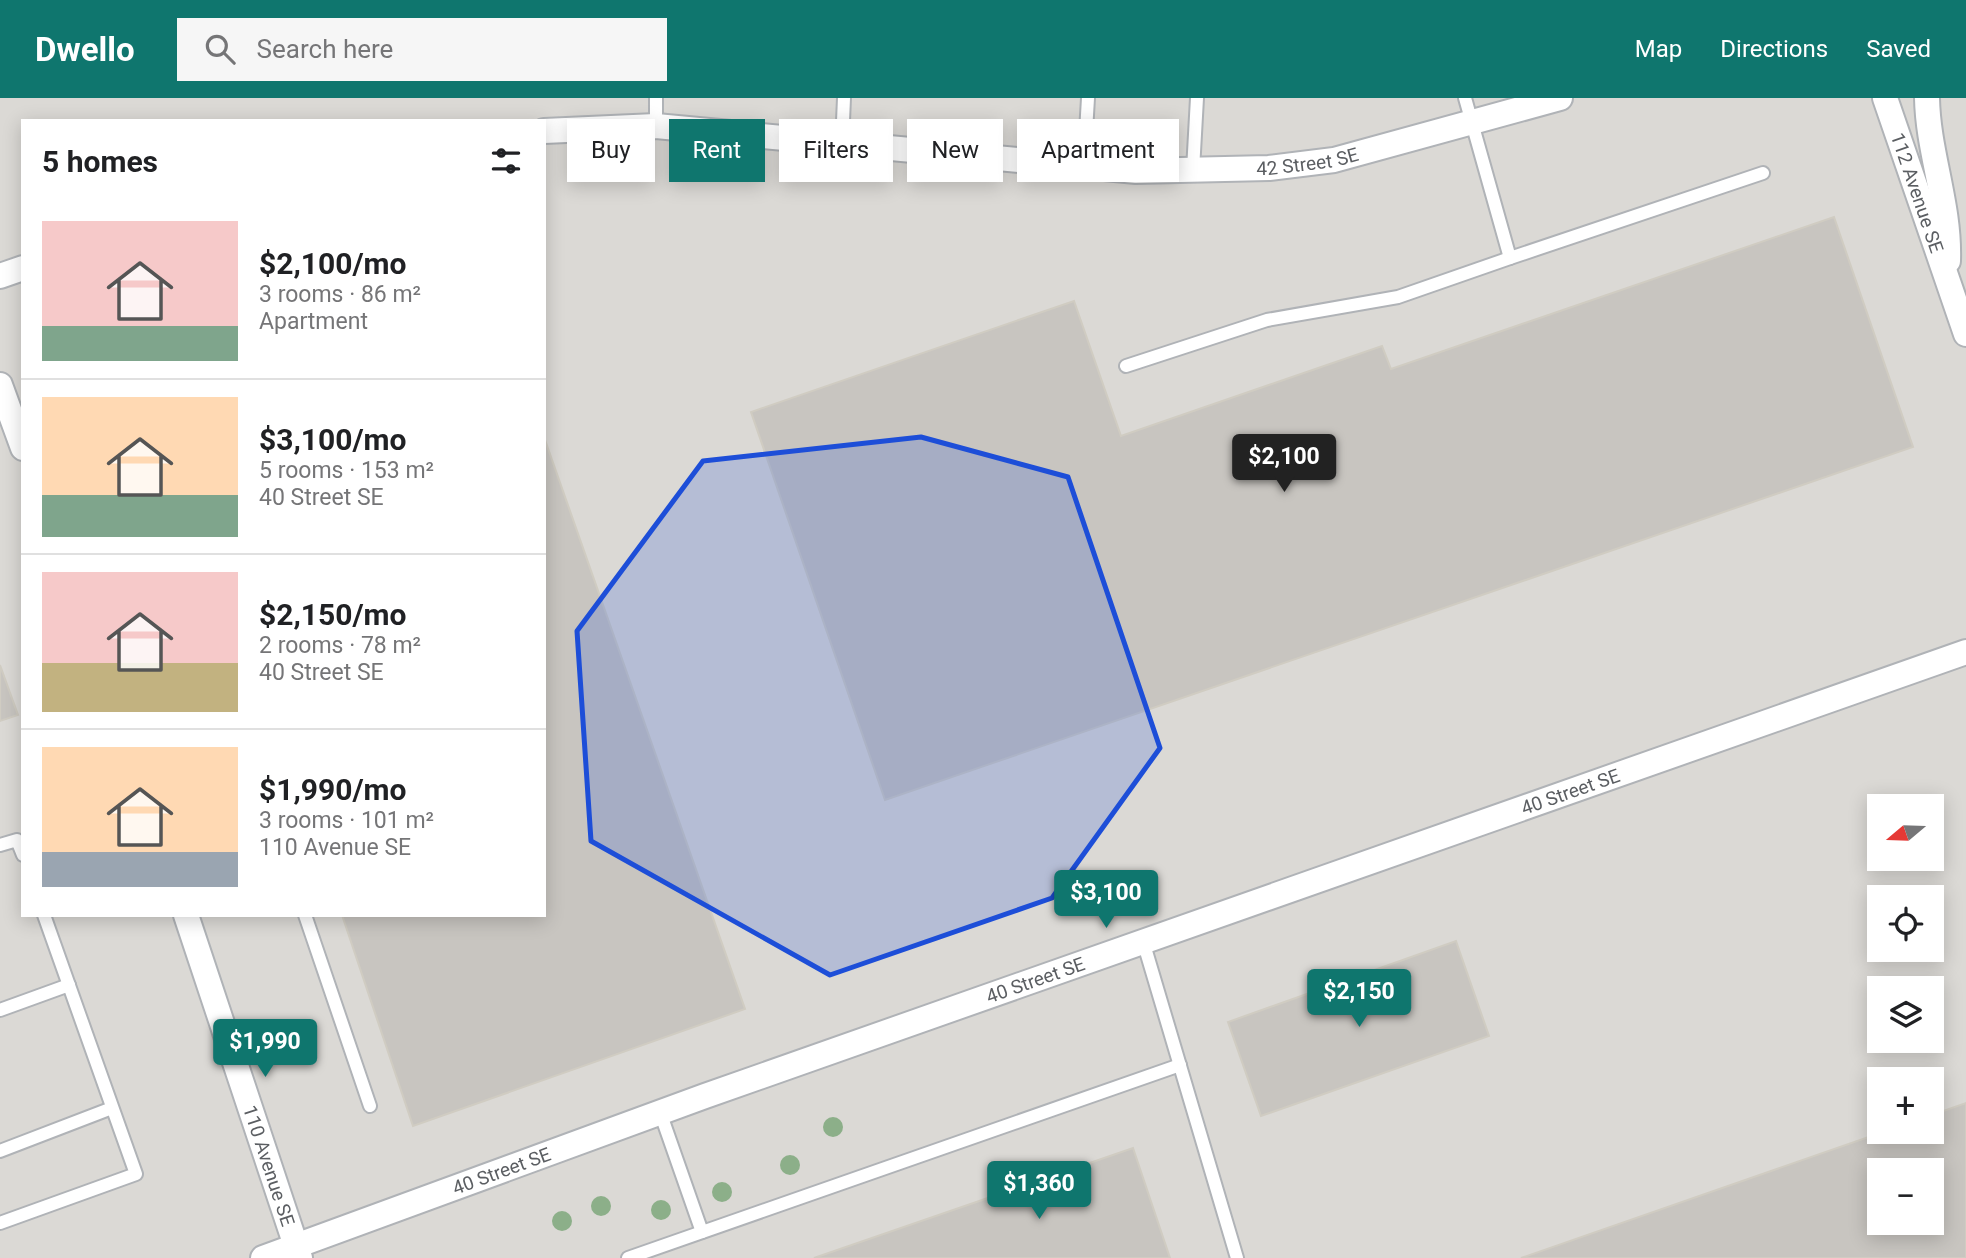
<!DOCTYPE html>
<meta charset="utf-8">
<style>
:root{--surface:#fff;--page:#f6f6f6;--text:#202124;--muted:#757577;--line:#e0e0e0;--accent:#0f766e}
body{margin:0;font-family:Roboto,sans-serif;background:var(--page);color:var(--text);height:100vh;display:flex;flex-direction:column;font-size:26px;white-space:nowrap}
*{box-sizing:border-box;margin:0}
p{font-size:23px;color:var(--muted)}
.icon{flex:none;width:38px;height:38px;fill:none;stroke:currentColor;stroke-width:2;stroke-linecap:round;stroke-linejoin:round}
.map{position:relative;flex:1;overflow:hidden}
.details{position:absolute;left:21px;top:21px;width:525px;height:798px;display:flex;flex-direction:column;background:var(--surface);border-radius:0px;box-shadow:0 4px 18px #0003}
.details>*{flex:none}
.banner{position:absolute;left:567px;top:21px;width:665px;height:63px;display:flex;gap:14px}
.needle{width:46px;rotate:251deg}
.buttons{position:absolute;left:1867px;top:696px;display:grid;gap:14px}
.buttons a{display:grid;place-items:center;width:77px;height:77px;border-radius:0px;background:var(--surface);box-shadow:0 4px 18px #0003;font-size:35px}
.price{position:absolute;translate:-50% -60px;padding:0 16px;border-radius:7px;background:var(--accent);color:#fff;font-size:23px;line-height:46px;filter:drop-shadow(0 2px 4px #0008)}
.price::after{content:'';position:absolute;left:50%;top:42px;width:21px;height:16px;margin-left:-10px;background:inherit;clip-path:polygon(0 0,100% 0,50% 100%)}
.price.selected{background:#222;color:#fff}
ul{padding:0;list-style:none}
li{display:flex;align-items:center;gap:21px;height:175px;padding:0 21px}
li+li{border-top:2px solid var(--line)}
li span{display:grid;place-items:center;flex:none;width:196px;height:140px;border-radius:0px;color:#555}
li>.icon{margin-inline-start:auto}
span .icon{width:84px;height:84px;fill:#fffc;stroke-width:1}
li b{font-size:30px}
h2{display:flex;justify-content:space-between;align-items:center;height:84px;padding:0 21px;font-size:30px}
.chip{padding:0 24px;border-radius:0px;background:var(--surface);box-shadow:0 4px 18px #0003;font-size:24px;line-height:63px}
.chip.selected{background:var(--accent);color:#fff}
header{display:flex;align-items:center;gap:42px;box-sizing:border-box;height:98px;padding:0 35px;background:var(--accent);color:#fff}
header strong{font-size:33px}
nav{display:flex;gap:38px;margin-inline-start:auto;font-size:24px}
.search{width:490px;height:63px;background:var(--page);display:flex;align-items:center;gap:18px;box-sizing:border-box;padding:0 24px;border-radius:0px;color:var(--muted);font-size:26px}
.map>svg:first-child{display:block}
.industrial{fill:#dbd9d5;fill-rule:evenodd}
.building{fill:#c8c5c0;stroke:#d0ccc2;stroke-width:2;fill-rule:evenodd}
.lines{fill:none;stroke-linecap:round;stroke-linejoin:round}
.lane-casing{stroke:#b0b3b7;stroke-width:16}
.street-casing{stroke:#b0b3b7;stroke-width:28}
.lane{stroke:#fff;stroke-width:12}
.street{stroke:#fff;stroke-width:24}
.tree{fill:#8caf89}
.marked{fill:#1d4ed8;fill-opacity:0.2;stroke:#1d4ed8;stroke-width:5;stroke-linejoin:round}
.labels{text-anchor:middle;dominant-baseline:central;stroke-width:5;stroke-linejoin:round;paint-order:stroke}
.street-label{font-size:19px;fill:#5b5e62;stroke:#fff}
</style>
<header>
<strong>Dwello</strong>
<div class="search"><svg class="icon" aria-label="search" viewBox="0 0 24 24"><circle cx="10" cy="10" r="6"/><path d="M15 15l6 6"/></svg>Search here</div>
<nav><a>Map</a><a>Directions</a><a>Saved</a></nav>
</header>
<div class="map">
<svg width="1966" height="1160" viewBox="0 0 1966 1160">
<rect width="100%" height="100%" fill="#eceae3"/>
<path class="industrial" d="M0,0h1966v1160h-1966zM23,23h521v794h-521zM1880,709h52v52h-52zM1880,800h52v52h-52zM1880,891h52v52h-52zM1880,982h52v52h-52zM1880,1073h52v52h-52z"/>
<g class="building">
<path d="M1834,119l79,230 -1028,353 -134,-388 323,-111 47,135 261,-90 9,23z"/>
<path d="M544,339l201,572 -332,117 -71,-211h202z"/>
<path d="M0,567l18,50 -18,6z"/>
<path d="M1456,843l33,95 -228,80 -33,-94z"/>
<path d="M1966,1005v155h-445l362,-126h49v-17zM1880,1073h52v52h-52z"/>
<path d="M1133,1050l37,110h-356z"/>
</g>
<g class="lines">
<defs>
<g id="lane">
<path d="M1465,0l45,160 253,-85"/>
<path d="M656,28v-28"/>
<path d="M842,46l2,-46"/>
<path d="M1084,68l4,-68"/>
<path d="M1193,72l4,-72"/>
<path d="M1126,268l141,-46 131,-23 112,-39"/>
<path d="M0,747l17,-5 6,15"/>
<path d="M305,817l65,191"/>
<path d="M1143,843l94,317"/>
<path d="M0,912l69,-25"/>
<path d="M660,1014l42,120"/>
<path d="M0,1053l112,-43"/>
<path d="M0,1125l136,-49 -92,-259"/>
<path d="M628,1160l552,-193"/>
</g>
<g id="street">
<path id="s1" d="M1885,0l81,236"/>
<path d="M1927,0c1,55 23,106 21,163"/>
<path id="s2" d="M544,33l112,-5 480,45 133,-3 65,-8 226,-62"/>
<path d="M0,178l23,-8"/>
<path d="M0,287l23,63"/>
<path id="s3" d="M186,817l114,343"/>
<path id="s4" d="M263,1160l442,-162 1261,-444"/>
</g>
</defs>
<use href="#lane" class="lane-casing"/>
<use href="#street" class="street-casing"/>
<use href="#lane" class="lane"/>
<use href="#street" class="street"/>
</g>
<g class="tree">
<circle cx="833" cy="1029" r="10"/>
<circle cx="790" cy="1067" r="10"/>
<circle cx="722" cy="1094" r="10"/>
<circle cx="601" cy="1108" r="10"/>
<circle cx="661" cy="1112" r="10"/>
<circle cx="562" cy="1123" r="10"/>
</g>
<path class="marked" d="M921,339l147,40 92,271 -108,150 -222,77 -239,-134 -14,-210 126,-170z"/>
<g class="labels">
<g class="street-label">
<text stroke="none"><textPath href="#s2" startOffset="766">42 Street SE</textPath></text>
<text stroke="none"><textPath href="#s1" startOffset="100">112 Avenue SE</textPath></text>
<text stroke="none"><textPath href="#s4" startOffset="1388">40 Street SE</textPath></text>
<text stroke="none"><textPath href="#s4" startOffset="821">40 Street SE</textPath></text>
<text stroke="none"><textPath href="#s3" startOffset="264">110 Avenue SE</textPath></text>
<text stroke="none"><textPath href="#s4" startOffset="254">40 Street SE</textPath></text>
</g>
</g>
</svg>
<div class="buttons">
<a><svg class="needle" viewBox="-14 -14 28 28"><path d="M0-13l5 13h-10z" fill="#e53935"/><path d="M0 13l5-13h-10z" fill="#757577"/></svg></a>
<a><svg class="icon" aria-label="locate" viewBox="0 0 24 24"><circle cx="12" cy="12" r="6"/><path d="M12 2v4M12 18v4M2 12h4M18 12h4"/></svg></a>
<a><svg class="icon" aria-label="layers" viewBox="0 0 24 24"><path d="M12 4l9 5-9 5-9-5zM3 14l9 5 9-5"/></svg></a>
<a>+</a>
<a>−</a>
</div>
<b class="price selected" style="left:1284px;top:396px">$2,100</b>
<b class="price" style="left:1106px;top:832px">$3,100</b>
<b class="price" style="left:1359px;top:931px">$2,150</b>
<b class="price" style="left:265px;top:981px">$1,990</b>
<b class="price" style="left:1039px;top:1123px">$1,360</b>
<div class="banner">
<a class="chip">Buy</a>
<a class="chip selected">Rent</a>
<a class="chip">Filters</a>
<a class="chip">New</a>
<a class="chip">Apartment</a>
</div>
<section class="details">
<h2>5 homes<svg class="icon" aria-label="filters" viewBox="0 0 24 24"><path d="M4 7h16M4 17h16"/><circle cx="9" cy="7" r="2"/><circle cx="15" cy="17" r="2"/></svg></h2>
<ul>
<li><span style="background:linear-gradient(#f6c9c9 75%,#7fa58c 0)"><svg class="icon" aria-label="home" viewBox="0 0 24 24"><path d="M3 11l9-7 9 7M6 9v11h12V9"/></svg></span><div><b>$2,100/mo</b><p>3 rooms · 86 m²</p><p>Apartment</p></div></li>
<li><span style="background:linear-gradient(#ffd9b3 70%,#7fa58c 0)"><svg class="icon" aria-label="home" viewBox="0 0 24 24"><path d="M3 11l9-7 9 7M6 9v11h12V9"/></svg></span><div><b>$3,100/mo</b><p>5 rooms · 153 m²</p><p>40 Street SE</p></div></li>
<li><span style="background:linear-gradient(#f6c9c9 65%,#c2b280 0)"><svg class="icon" aria-label="home" viewBox="0 0 24 24"><path d="M3 11l9-7 9 7M6 9v11h12V9"/></svg></span><div><b>$2,150/mo</b><p>2 rooms · 78 m²</p><p>40 Street SE</p></div></li>
<li><span style="background:linear-gradient(#ffd9b3 75%,#9aa5b1 0)"><svg class="icon" aria-label="home" viewBox="0 0 24 24"><path d="M3 11l9-7 9 7M6 9v11h12V9"/></svg></span><div><b>$1,990/mo</b><p>3 rooms · 101 m²</p><p>110 Avenue SE</p></div></li>
</ul>
</section>
</div>
